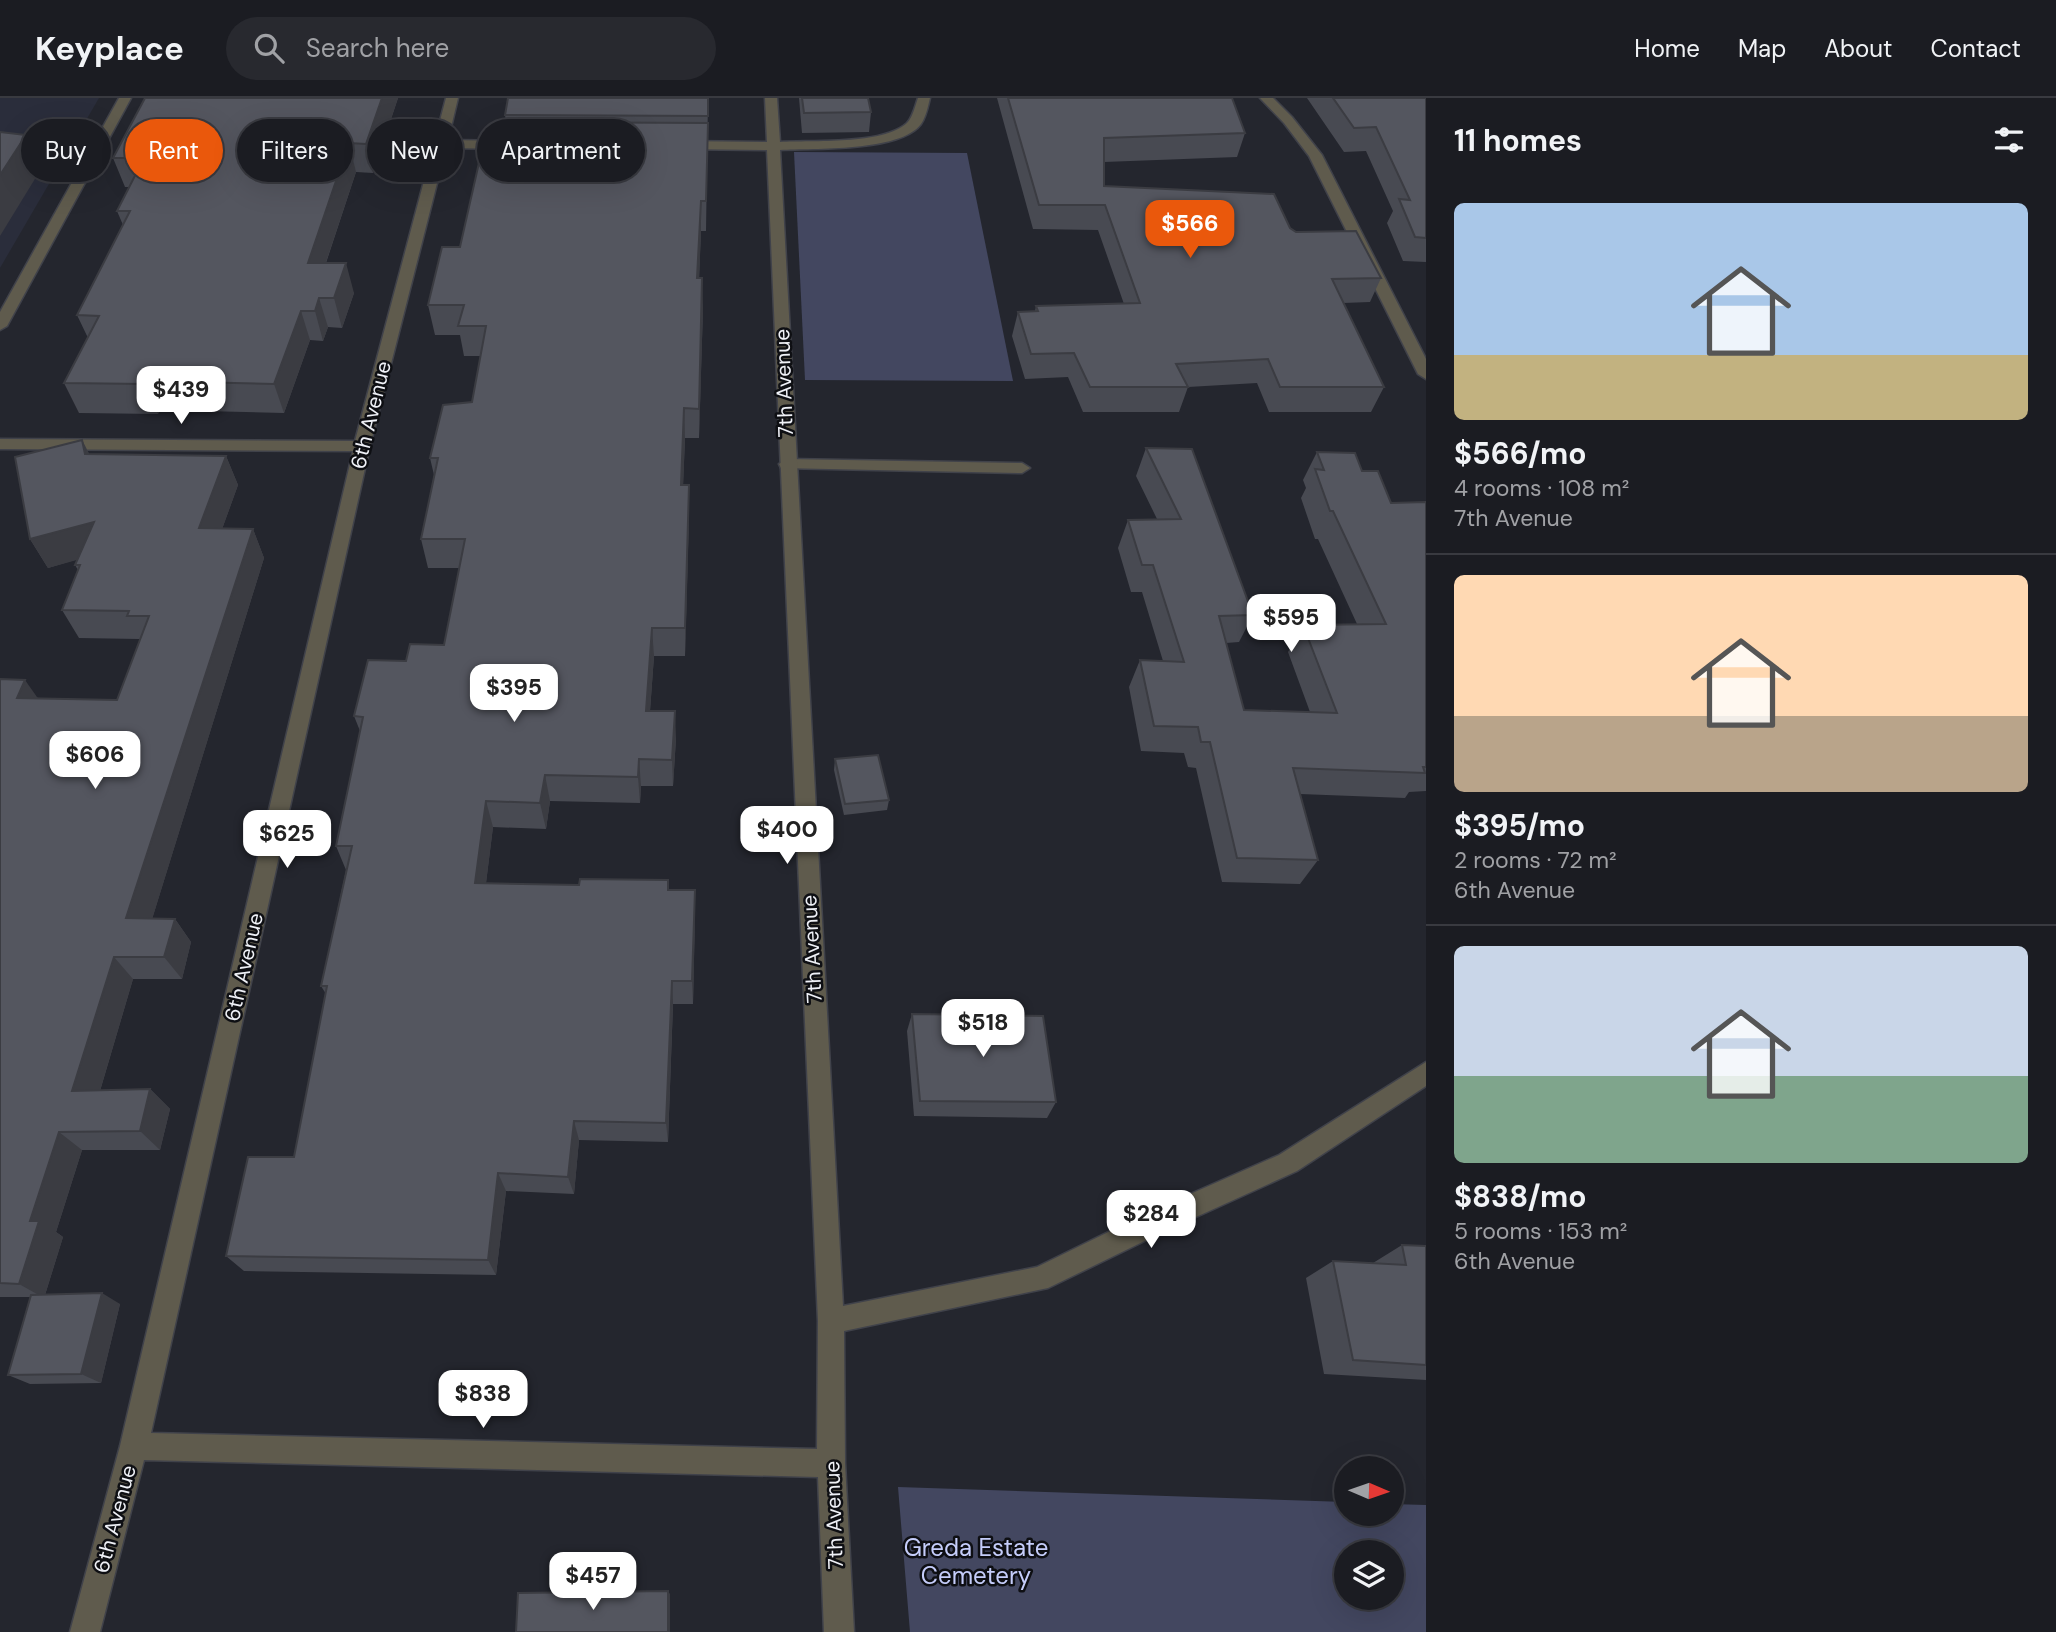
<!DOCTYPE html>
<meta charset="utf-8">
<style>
:root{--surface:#1b1c22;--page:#28292f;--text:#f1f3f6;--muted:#a0a1a5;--line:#393a40;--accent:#ea580c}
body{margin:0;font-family:"DM Sans",sans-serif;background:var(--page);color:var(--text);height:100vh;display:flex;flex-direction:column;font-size:26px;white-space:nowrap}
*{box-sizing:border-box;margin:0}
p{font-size:23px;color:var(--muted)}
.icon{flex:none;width:38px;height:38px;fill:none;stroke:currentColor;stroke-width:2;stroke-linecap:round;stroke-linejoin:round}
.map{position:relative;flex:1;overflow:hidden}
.drawer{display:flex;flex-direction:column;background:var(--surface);width:630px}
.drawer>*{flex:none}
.guide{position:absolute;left:21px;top:21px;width:665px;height:63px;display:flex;gap:14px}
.needle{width:46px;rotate:92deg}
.tools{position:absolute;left:1334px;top:1358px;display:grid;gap:14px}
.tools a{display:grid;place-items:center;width:70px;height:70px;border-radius:50%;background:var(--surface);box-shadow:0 7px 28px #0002,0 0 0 2px var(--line);font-size:35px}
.price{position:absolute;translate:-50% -60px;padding:0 16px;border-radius:14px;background:#fff;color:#222;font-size:23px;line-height:46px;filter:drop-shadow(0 2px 4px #0008)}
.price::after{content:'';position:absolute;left:50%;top:42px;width:21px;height:16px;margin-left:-10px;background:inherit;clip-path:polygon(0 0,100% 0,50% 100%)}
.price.selected{background:var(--accent);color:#fff}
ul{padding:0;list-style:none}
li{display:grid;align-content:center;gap:14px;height:371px;padding:0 28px}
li+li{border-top:2px solid var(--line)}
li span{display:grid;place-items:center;height:217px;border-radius:10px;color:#555}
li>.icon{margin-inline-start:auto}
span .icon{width:126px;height:126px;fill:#fffc;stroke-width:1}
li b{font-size:30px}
h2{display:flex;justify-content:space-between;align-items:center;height:84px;padding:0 28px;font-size:30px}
.tag{padding:0 24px;border-radius:32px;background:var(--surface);box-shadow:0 7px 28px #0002,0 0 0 2px var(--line);font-size:24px;line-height:63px}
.tag.selected{background:var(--accent);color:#fff}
header{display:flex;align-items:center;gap:42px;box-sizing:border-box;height:98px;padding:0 35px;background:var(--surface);border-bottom:2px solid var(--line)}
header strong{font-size:33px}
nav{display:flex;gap:38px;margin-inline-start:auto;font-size:24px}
.search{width:490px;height:63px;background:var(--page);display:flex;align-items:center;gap:18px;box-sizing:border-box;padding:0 24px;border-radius:38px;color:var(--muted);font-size:26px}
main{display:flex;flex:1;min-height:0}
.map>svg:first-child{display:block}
.built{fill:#2a2d3b}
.green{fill:#434760;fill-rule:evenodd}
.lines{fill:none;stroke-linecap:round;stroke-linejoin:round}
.lane-casing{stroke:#40424a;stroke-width:3}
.street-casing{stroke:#40424a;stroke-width:3}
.lane{fill:#5f5b4d;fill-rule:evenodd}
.street{fill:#5f5b4d;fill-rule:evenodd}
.wall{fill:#484a52}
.shaded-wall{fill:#3b3c42}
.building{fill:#54565f;stroke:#3b3c42;stroke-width:2}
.labels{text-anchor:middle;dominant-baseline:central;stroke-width:5;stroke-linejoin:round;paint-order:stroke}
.street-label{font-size:21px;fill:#eff1f7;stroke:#0e0f13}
.near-park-label{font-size:24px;fill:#c5cdfa;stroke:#0e0f13}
</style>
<header>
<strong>Keyplace</strong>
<div class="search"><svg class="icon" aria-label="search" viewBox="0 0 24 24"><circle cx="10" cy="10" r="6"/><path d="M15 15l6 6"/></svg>Search here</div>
<nav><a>Home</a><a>Map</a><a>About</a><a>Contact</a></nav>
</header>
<main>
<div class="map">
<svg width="1426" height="1534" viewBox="0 0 1426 1534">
<rect width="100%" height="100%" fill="#24262e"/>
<path class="built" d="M0,0h99l-99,170z"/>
<g class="green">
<path d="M794,54l173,1 46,228 -208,-1z"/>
<path d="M898,1389l448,15v12h45v-10l35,1v127h-516zM1346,1454h45v46h-45z"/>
</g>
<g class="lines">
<defs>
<path id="lane" d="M787,361l235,4 8,5 -8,5 -241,-5 -2,-4z"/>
<g id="street">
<path d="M119,0h12l-124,228 -7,4v-18z"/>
<path d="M446,0h12l-10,42 62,1 6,4 -6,4 -64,-1 -76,298 -219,987 666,16 1,-128 -51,-1171 -88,-1 -6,-4 6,-4 88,1 -2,-44h12l3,44c32,-2 103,3 127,-19 6,-6 8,-17 11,-25h12c-2,8 -4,19 -9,26 -21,28 -107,24 -141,26l63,1156 194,-39 108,-53 134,-59 147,-93v24l-129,85 -134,61 -115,56 -204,43 1,132 9,169h-30l-6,-155 -674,-17 -44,172h-30l50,-186 233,-995 -353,-2v-10l355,2z"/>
<path d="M1260,0h13l19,19 30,38 104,204v20l-8,-5 -109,-218 -25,-33z"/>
</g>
</defs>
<use href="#lane" class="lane-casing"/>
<use href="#street" class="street-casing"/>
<use href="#lane" class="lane"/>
<use href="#street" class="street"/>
</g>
<g class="wall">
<path d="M145,0h253l-25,75 -17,-1 -30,91 28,30 -12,35 -14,-1 -5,14 -13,-1 -26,73 -124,-3 -2,4 -79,-1 -15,-30 24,-45 -11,-23 46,-90 -6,-14 12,-24h-4l-12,-29z"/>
<path d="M708,0l-2,133h-5l-2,47 4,30 -4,130h-14l-2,47 6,30 -4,141h-31l-4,55 26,27 -3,48h-32l-1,17 -90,-2 -4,28 -53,-2 -7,56 183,7 26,25 -2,89h-20l-5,138 -89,-2 -5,54 -68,-3 -10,84 -252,-4 -18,-15 68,-99 32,-163 -5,-8 25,-116 -10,-24 24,-115 -6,-15 52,-55 38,-16 15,-77h-31l-7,-29 13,-64 -4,-17 42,-56 9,-46h-17l-4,-21h-25l-7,-30 32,-58 38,-111 8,-14 -1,-7z"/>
<path d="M799,0h69l3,14 -2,20 -67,1z"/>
<path d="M997,0h235l13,35 -8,24 -133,5v24l186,42 91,50 -11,24 -27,1 41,84 -13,25h-102l-12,-29 -69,4 -9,25h-96l-15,-35 -43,2 -13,-43 6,-24 17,-1 1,-5 88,-2 -26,-74 -65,-1z"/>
<path d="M1307,0h119v164l-23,-1 -16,-38 6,-12 -27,-60 -22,1z"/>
<path d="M82,342l7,14 137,2 12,29 -16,44h31l11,29 -112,361h23l16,23 -9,37h-49l-33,112 50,-2 20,20 -10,41h-78l-26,82 7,5 -18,58 75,9 -19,79 -71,1 -22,-9 22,-78h-30v-618l38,19 79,2 23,-60 -1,-1 -60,-1 -17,-28 16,-40 -3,-5 3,-6 -30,9 -18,-29z"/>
<path d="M1146,350l107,167 -14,27 -13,1 18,67 66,2 -22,-60 15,-27 54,-1 -39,-85h-3l-14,-41 5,-10 -3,-8 14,-28 45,19 29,32 35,-1v289l-17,1 -4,6 -105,-4 18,66 -18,24 -78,-2 -26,-114 -8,-1 -4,-14 -43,-2 -12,-64 11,-27 23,1 -21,-69h-11l-13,-44 10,-28 29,-1 -21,-43z"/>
<path d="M835,661l54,41 -2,10 -43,5 -10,-45z"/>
<path d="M912,916l144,88 -9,16 -133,-2 -7,-85z"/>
<path d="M1402,1147l24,1v134l-102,-6 -18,-96 27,-17 40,2z"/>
</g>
<g class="shaded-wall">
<path d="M382,0h16l-25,75 -7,-29z"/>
<path d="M26,37l15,34 -41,67v-61z"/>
<path d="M349,45l7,29 -40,120 -8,-29z"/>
<path d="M701,103v30l-3,77 -1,-30z"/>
<path d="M346,165l8,30 -12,35 -8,-30z"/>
<path d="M702,180l1,30 -4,130v-29z"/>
<path d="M319,200l9,29 -5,14 -8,-30z"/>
<path d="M301,213l9,29 -26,73 -10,-29z"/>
<path d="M147,283l13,29 -2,4 -13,-30z"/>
<path d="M684,310l1,30 -3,77 -1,-30z"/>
<path d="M82,342l15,29 -12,-15z"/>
<path d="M226,358l12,29 -26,72 -13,-29z"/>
<path d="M689,387v30l-4,141v-28z"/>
<path d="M94,424l15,29 -61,17 -18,-29z"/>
<path d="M253,431l11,29 -119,384 -19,-24z"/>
<path d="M652,530l2,28 -6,82 -2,-27z"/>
<path d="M25,582l19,27 -27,-9z"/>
<path d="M675,613l1,27 -3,48 -1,-26z"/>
<path d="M639,661l2,27 -1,17 -2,-26z"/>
<path d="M545,677l5,26 -4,28 -6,-26z"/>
<path d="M486,703l7,26 -10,80 -8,-24z"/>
<path d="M695,792v25l-2,89 -1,-23z"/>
<path d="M175,821l16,23 -9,37 -18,-22z"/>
<path d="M114,859l19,22 -39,132 -22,-20z"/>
<path d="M672,883l1,23 -5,138 -2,-19z"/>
<path d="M150,991l20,20 -10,41 -20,-19z"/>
<path d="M574,1023l5,19 -5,54 -6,-17z"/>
<path d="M59,1034l23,18 -26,82 7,5 -19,61 -25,-14 11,-63z"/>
<path d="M498,1075l8,18 -10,84 -8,-15z"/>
<path d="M102,1195l18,11 -19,79 -20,-9z"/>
<path d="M668,1493l2,3v38h-2z"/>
</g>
<g class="building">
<path d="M145,0h237l-16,46 -17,-1 -41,120h38l-12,35h-15l-4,13h-14l-27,73 -127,-3 -2,3 -81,-1 35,-67 -22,-1 53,-104h-13l27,-53h-31z"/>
<path d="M508,0h200v18l-203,-1z"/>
<path d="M802,0h66l3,14 -67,1z"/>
<path d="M1008,0h224l13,35 -141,5v48l170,8 16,34 6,4 60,-1 25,47 -49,1 52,108h-104l-12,-28 -92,5 12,23h-98l-16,-34 -43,1 -13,-42 20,-1 -2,-5 104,-3 -35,-98h-66z"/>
<path d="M1333,0h93v140l-11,-1 -16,-38 11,1 -34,-73 -22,1z"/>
<path d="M501,24l207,1 -2,78h-5l-4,77h5l-3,131 -15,-1 -3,77h8l-4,143h-33l-6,83h29l-3,49 -33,-1 -1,18 -93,-2 -5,28 -54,-2 -11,82 104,2 1,-6 88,1v10h27l-3,91h-20l-6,142 -92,-2 -6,56 -70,-4 -10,87 -262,-4 22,-99h46l33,-171h-6l31,-140h-16l27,-129 -9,-1 14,-56 38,1 4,-17 34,1 21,-106h-44l17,-81h-8l13,-53 29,-3 14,-76h-28l6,-21h-36l14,-58h18l25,-111h13z"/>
<path d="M0,34l26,3 -26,40z"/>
<path d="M82,342l3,14 141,2 -27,72 54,1 -127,389 49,1 -11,38h-50l-42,134 78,-2 -10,42 -81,1 -29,89h9l-20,63 -19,-1v-604l25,1 -8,18 100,2 32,-84h-22l2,-5 -67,-1 18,-45h-5l19,-43 -64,17 -15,-82z"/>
<path d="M1146,350l46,1 61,166 -34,1 25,94 93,3 -34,-88 83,-1 -53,-113h-3l-15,-42 9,1 -7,-18 38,1 7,18h16l13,32 35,-1v265h-3l2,6 -132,-5 25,92 -81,-2 -27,-116h-9l-3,-15 -44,-1 -14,-66 44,2 -31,-97h-11l-14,-45 53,-1z"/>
<path d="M878,657l11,45 -44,4 -10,-45z"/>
<path d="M912,916l131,2 13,86 -136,-1z"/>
<path d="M1402,1147l24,1v119l-73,-5 -20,-99 73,4z"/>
<path d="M102,1195l-21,81 -73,1 23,-80z"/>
<path d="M668,1493v41h-152l2,-39z"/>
</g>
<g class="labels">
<g class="street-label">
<text transform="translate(784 285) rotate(-92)">7th Avenue</text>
<text transform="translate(371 317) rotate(-76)">6th Avenue</text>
<text transform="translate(812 851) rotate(-93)">7th Avenue</text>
<text transform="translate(244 869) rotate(-77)">6th Avenue</text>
<text transform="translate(834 1417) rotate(-92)">7th Avenue</text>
<text transform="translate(115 1421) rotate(-75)">6th Avenue</text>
</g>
<g class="near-park-label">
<text x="976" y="1449">Greda Estate<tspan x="976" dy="28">Cemetery</tspan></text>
</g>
</g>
</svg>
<div class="tools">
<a><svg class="needle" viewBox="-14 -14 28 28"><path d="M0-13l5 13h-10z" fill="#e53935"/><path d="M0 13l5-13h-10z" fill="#a0a1a5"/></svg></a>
<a><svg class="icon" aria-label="layers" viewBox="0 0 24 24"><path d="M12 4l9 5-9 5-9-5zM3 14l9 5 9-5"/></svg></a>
</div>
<b class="price selected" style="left:1190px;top:162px">$566</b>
<b class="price" style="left:181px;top:328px">$439</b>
<b class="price" style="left:1291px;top:556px">$595</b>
<b class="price" style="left:514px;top:626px">$395</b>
<b class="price" style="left:95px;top:693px">$606</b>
<b class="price" style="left:787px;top:768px">$400</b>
<b class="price" style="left:287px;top:772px">$625</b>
<b class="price" style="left:983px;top:961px">$518</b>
<b class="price" style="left:1151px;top:1152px">$284</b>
<b class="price" style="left:483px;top:1332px">$838</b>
<b class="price" style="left:593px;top:1514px">$457</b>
<div class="guide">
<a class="tag">Buy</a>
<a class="tag selected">Rent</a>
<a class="tag">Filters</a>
<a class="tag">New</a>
<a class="tag">Apartment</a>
</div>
</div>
<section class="drawer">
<h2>11 homes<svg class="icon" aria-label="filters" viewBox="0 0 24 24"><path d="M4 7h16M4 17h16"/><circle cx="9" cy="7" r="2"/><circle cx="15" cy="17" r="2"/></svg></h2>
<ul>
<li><span style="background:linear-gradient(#a9c7e8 70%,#c2b280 0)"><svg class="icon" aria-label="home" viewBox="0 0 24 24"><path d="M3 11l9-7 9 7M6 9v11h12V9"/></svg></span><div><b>$566/mo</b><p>4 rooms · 108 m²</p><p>7th Avenue</p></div></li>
<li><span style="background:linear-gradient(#ffd9b3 65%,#b9a48a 0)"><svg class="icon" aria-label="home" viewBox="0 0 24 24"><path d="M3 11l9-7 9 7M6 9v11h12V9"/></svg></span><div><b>$395/mo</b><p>2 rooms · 72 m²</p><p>6th Avenue</p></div></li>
<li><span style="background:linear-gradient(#c9d6e8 60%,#7fa58c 0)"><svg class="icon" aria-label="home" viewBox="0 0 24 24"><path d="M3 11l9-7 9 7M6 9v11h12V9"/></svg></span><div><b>$838/mo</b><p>5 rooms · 153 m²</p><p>6th Avenue</p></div></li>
</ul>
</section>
</main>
